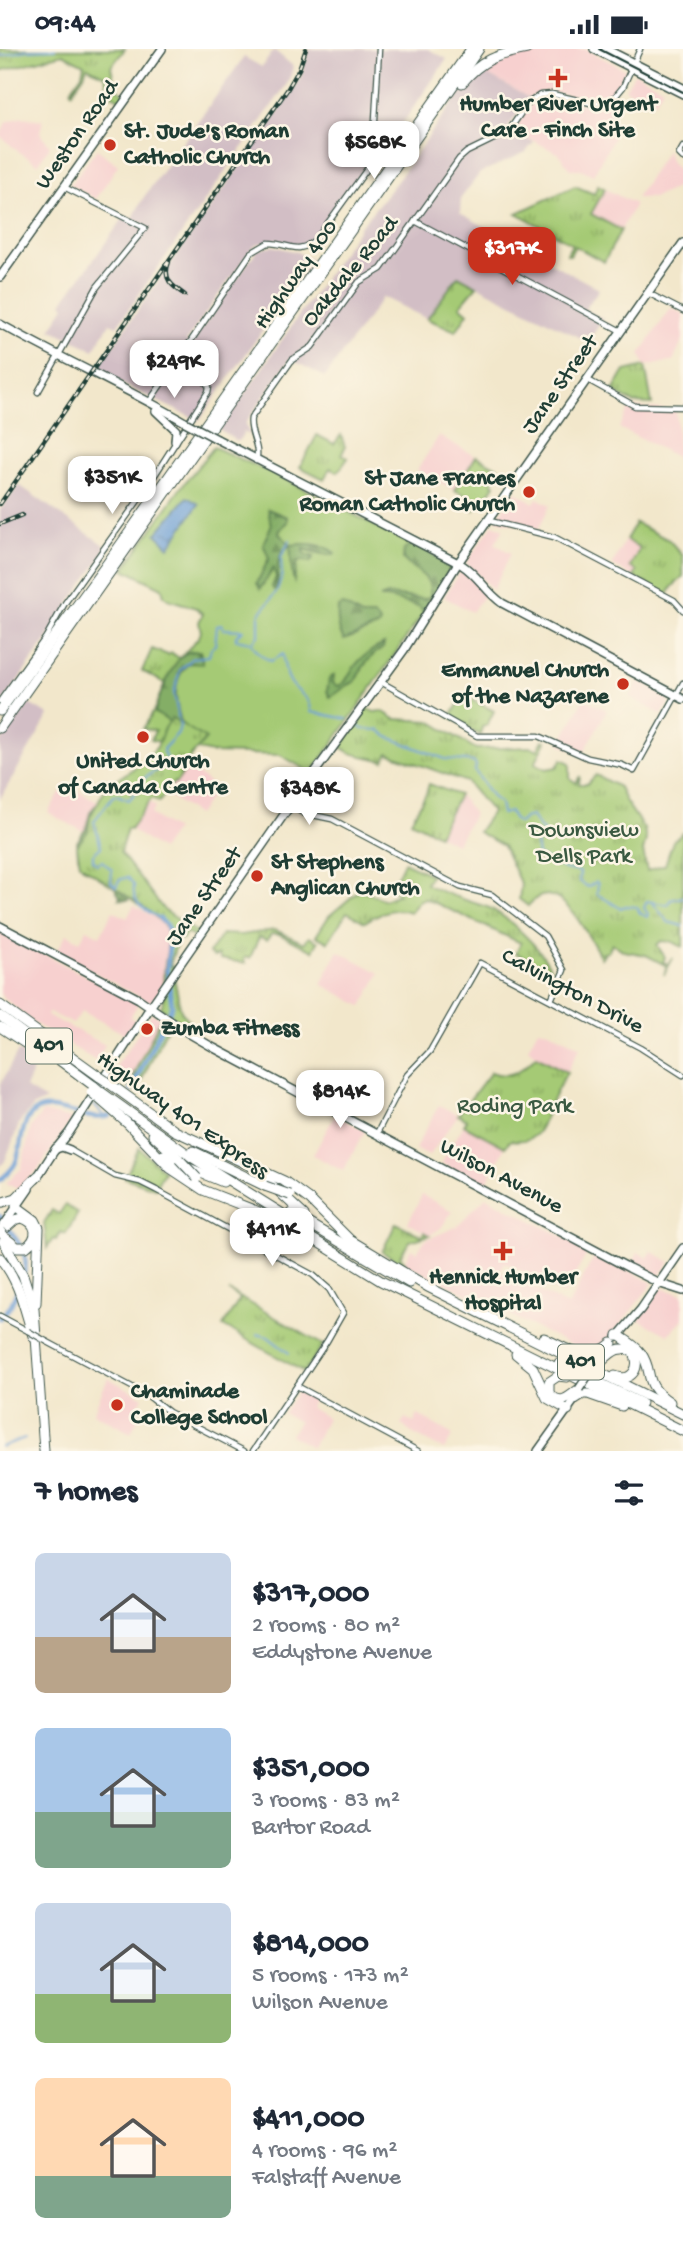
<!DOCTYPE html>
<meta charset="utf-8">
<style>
:root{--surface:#fff;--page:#f2f2f3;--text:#1f2937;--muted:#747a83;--accent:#c8321e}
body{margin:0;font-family:"Gochi Hand",sans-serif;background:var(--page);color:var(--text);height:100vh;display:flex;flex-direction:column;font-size:26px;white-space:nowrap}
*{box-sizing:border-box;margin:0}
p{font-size:23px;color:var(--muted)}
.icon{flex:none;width:38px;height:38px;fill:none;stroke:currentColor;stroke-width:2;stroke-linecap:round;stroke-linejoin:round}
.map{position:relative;height:1402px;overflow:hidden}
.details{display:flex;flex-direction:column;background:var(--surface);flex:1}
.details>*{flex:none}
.price{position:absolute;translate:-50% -60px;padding:0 16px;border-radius:14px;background:#fff;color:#222;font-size:23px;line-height:46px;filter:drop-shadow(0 2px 4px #0008)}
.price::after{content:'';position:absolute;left:50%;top:42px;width:21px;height:16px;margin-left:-10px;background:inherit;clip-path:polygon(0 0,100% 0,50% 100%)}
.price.on{background:var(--accent);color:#fff}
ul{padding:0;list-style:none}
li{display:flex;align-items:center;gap:21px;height:175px;padding:0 35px}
li span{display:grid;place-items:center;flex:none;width:196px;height:140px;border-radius:10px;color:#555}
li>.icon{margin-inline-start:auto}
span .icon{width:84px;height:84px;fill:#fffc;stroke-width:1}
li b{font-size:30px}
h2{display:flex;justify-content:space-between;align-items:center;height:84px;padding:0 35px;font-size:30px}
.status{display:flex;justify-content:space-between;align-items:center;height:49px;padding:0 35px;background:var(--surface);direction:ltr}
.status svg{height:19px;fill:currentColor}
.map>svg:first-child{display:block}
.built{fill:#f7d0cf}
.industrial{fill:#d2bec5}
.grass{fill:#a5ca74;stroke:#628454;stroke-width:2}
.forest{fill:url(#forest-firs);stroke:#52764d;stroke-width:2}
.park{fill:url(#park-tufts);stroke:#628454;stroke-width:2}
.water{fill:url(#water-ripples);stroke:#456e85;stroke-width:2}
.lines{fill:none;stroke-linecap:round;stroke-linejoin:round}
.stream{stroke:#6b9ed6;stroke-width:2}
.river{stroke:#6b9ed6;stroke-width:4.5}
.minor-casing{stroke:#3f564b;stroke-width:7}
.major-casing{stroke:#3f564b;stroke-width:10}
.highway-casing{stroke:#3f564b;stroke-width:11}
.minor{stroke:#fff;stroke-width:4.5}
.major{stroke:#fff;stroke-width:7}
.highway{stroke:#fff;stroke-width:9}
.tram{stroke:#1f3d34;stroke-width:2}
.rail-casing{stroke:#1f3d34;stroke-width:4.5}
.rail{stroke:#fcf5e5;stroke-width:2;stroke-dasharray:5;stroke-linecap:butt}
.minor-bridge-casing{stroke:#3f564b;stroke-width:7;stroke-linecap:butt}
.major-bridge-casing{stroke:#3f564b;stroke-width:10;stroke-linecap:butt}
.highway-bridge-casing{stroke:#3f564b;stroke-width:11;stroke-linecap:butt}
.minor-bridge{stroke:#fff;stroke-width:4.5}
.major-bridge{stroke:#fff;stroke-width:7}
.highway-bridge{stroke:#fff;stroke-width:9}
.poi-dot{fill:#c8321e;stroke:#fcf5e5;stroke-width:2.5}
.labels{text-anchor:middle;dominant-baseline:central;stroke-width:5;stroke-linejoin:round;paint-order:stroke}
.shield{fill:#fcf5e5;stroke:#617469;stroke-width:2}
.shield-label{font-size:21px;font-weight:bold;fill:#1f3d34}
.poi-label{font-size:23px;font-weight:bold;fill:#1f3d34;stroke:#fcf5e5;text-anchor:start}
.street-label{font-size:23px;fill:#1f3d34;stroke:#fcf5e5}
.park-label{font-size:23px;fill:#3a5941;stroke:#fcf5e5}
</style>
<div class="status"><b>09:44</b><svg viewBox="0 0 49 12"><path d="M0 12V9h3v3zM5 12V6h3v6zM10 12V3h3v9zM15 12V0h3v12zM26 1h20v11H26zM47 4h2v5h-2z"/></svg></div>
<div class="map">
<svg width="683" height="1402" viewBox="0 0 683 1402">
<defs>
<pattern id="forest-firs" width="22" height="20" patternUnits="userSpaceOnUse" patternTransform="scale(1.75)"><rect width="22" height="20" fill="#84ae66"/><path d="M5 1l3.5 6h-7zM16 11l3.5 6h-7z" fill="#6b8f55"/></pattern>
<pattern id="park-tufts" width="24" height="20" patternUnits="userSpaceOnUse" patternTransform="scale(1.75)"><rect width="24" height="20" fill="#a5ca74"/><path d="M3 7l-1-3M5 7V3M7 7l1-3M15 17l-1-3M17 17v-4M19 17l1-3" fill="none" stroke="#86a560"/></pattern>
<pattern id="water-ripples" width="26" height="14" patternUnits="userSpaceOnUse" patternTransform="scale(1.75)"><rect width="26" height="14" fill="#6b9ed6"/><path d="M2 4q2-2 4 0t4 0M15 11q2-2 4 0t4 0" fill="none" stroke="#5782ae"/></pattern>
</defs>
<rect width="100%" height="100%" fill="#fcf5e5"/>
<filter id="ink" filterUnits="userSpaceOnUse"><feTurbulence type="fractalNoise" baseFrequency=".0143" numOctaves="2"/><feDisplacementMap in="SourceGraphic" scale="14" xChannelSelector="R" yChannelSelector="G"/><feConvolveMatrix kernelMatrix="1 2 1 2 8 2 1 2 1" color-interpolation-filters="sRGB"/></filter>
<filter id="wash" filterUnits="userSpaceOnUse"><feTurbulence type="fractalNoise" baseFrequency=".00686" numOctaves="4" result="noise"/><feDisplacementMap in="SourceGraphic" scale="28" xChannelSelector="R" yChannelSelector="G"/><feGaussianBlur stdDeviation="1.57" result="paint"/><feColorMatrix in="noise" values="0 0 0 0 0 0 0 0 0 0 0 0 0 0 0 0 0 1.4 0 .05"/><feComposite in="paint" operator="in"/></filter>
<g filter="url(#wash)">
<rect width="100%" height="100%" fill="#f2e7cb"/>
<g class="built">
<path d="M539,0h46l41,21 -13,23 -13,7 -55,-9 -16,7 -45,-25 26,-14z"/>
<path d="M635,24l28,15 -8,14 -15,-9 -6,1 -9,-5z"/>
<path d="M548,49l50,9 13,-2 2,17 7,4 -27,49 -12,-6h-11l-11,-15 -46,-24 18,-25z"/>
<path d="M22,68l21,3 -3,12 10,14 -12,18 -20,-13 -18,-15 6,-14z"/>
<path d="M97,100l21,16 -22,34 -26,-14z"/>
<path d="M667,101l3,11 13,14v10l-30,13h-17z"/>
<path d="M605,140l30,15 -14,26 -30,-16z"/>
<path d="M671,259l12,6v26l-10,21 -28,5 -5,-12z"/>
<path d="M630,358l46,3 3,48 -60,-30z"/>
<path d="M439,387l37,20 -21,34 -38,-20z"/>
<path d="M515,442l19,12 3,-5 13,7 -12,25 -42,-10z"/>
<path d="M493,475l11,5 -9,15 16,9 -18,37 -27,-27z"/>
<path d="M625,491l16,7 -11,19 7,4 -3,7 -22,-12z"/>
<path d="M461,522l14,10 9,14 -12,17 -28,-15z"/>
<path d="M639,631l32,18 -9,17 -32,-18z"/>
<path d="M584,650l23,11 -24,44 -23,-10z"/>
<path d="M186,716l30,23 -18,27 -32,-21z"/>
<path d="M65,735l34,18 -9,15 -3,16 -39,-20z"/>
<path d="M459,746l15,19 -18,30 -18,-9z"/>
<path d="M149,753l7,5 -5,7 24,16 -14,20 -31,-21z"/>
<path d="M134,856l23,14 8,8 3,10 -4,48 -13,18 -95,-51 11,-18 13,7 7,-12 13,7 13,-25 14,7z"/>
<path d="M0,881l138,74 -8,13 7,5 -9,14 -46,-25 -9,13 -24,-12 -2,3 58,30 -9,16 -64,-39 -32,-28z"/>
<path d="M338,902l42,22 -18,33 -41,-22z"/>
<path d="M152,964l9,5 -30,59 -16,-9z"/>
<path d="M538,980l11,2 31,16 -13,25 -29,-15 -10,-9z"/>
<path d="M439,1056l19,10 -29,41 -14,-7z"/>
<path d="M43,1063l29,7 -33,49 -20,22 -13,-7 15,-14 10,-42z"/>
<path d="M335,1066l30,16 -22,40 -30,-16z"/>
<path d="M464,1076l41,22 -20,39 -44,-23z"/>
<path d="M422,1146l30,16 -11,17 -11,7 -22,-12z"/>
<path d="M486,1148l103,53 -25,45 -59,-33 -5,9 68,35 28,-53 57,30 -49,62 -6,5 -13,1 -8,-3 -173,-85 7,-14 6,3 8,-12 31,-13z"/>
<path d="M651,1202l19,11 -12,15 -26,-13 6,-12 9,6z"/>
<path d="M661,1239l22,6v25l-15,16 -29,-15z"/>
<path d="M108,1329l35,19 -11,19 6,3 -7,14 -38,-20z"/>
<path d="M299,1341l16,9 -6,8 18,11 -15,29 -22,-12 9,-13 -16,-9z"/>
<path d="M418,1366l35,20 -9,15 -34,-18 -9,-8 4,-6 9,5z"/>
</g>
<g class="industrial">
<path d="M310,0h118l19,10 -74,107 -6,-1 -53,75 -9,5 -14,1 -14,-7 -19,5 -7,5 -65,92 5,3 66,-94 16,-4 24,6 15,8 -113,161 -104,-50 194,-275 12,-20z"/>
<path d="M274,1l20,17 -7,17 -170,242 -7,-3 -16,27 -43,-21 14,-23 -3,-3 63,-87 7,3 12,-22 100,-140 18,10z"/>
<path d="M484,24l45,25 -21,29 26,15 -8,10 -46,21 -19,25 -1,15 139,76 -14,20 18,10 -12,18 -7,-3 -3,4 -123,-62 -31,43 -44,-22 -58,80 -35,-18 -44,63v5l5,9 -7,-4 -6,10 -21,-14 12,-16 5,-3 127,-183 36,-45 62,-87z"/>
<path d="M19,436l89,63 -40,57 2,2 -70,99v-196z"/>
<path d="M29,655l20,11 -49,84v-56z"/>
<path d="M18,1002l19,10 -12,27 21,12 -12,6 -14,16 -15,39 -5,6v-82z"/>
</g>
<path class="grass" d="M214,398l75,34 164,85 -10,19 -131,188 -32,-18 -68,-2 -61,-13 4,-9 -12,-2 12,-20 15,-40 29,-32 2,-5 -2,-10 4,-8 -7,-6 -28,-9 -4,-3 -2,-8 -38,-19 58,-83z"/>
<g class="forest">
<path d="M268,460l19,8v5l-7,8 -1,4 12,11c15,-2 32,-2 44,8l-1,2c-11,0 -21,-3 -30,-6l1,6 9,2 -4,5 -7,-2 -6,3 -3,18c-4,-11 -2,-25 -4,-36 -17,14 -10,22 -13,42l-3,3 -2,-3 4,-10 -2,-9 -14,21 -3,-6 12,-25 -6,-14 8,-18z"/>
<path d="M409,496l11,1 32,21 -29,45 -4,-6c-14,-2 -24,-9 -39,-8l8,-3 37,4 5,-2c3,-23 -15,-24 -27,-38l1,-9z"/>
<path d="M343,556l19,11h12l6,6 -1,4 -35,14c-6,-9 -7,-22 -6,-33z"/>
<path d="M384,595l-1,4c-12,6 -22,21 -28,34 -11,3 -16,11 -25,15l-3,-6 2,-12 5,-4 -1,8 5,3c10,-4 8,-8 14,-16 7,-11 20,-21 32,-26z"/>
<path d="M200,602l3,13 -14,-1c-20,18 -13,45 -5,68l-70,108 19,56 -5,5 -9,-1 1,-2 -10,-18 -27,-11 -5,-12 -1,-14 9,-14 4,-15 4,-6 50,-38 16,-23 10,-24 -15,-9c0,-10 19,-52 28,-58 5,-4 11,-4 17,-4z"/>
</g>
<g class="park">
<path d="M0,0h125l-14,18 4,20 11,8 -4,6 -14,-9 -3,-16 -18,-9 -3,8 -12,17 -1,-2 11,-16 2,-9 -21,-11 -63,17z"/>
<path d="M598,136l7,4 -14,25 30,16 -17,32 -29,-16 -5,9 -3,-1 5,-10 -55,-31 58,-27 19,8z"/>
<path d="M458,227l19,10 -17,20 8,7 -12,18 -29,-12z"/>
<path d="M645,317l7,38 -18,-1 -21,-12 12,-20z"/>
<path d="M317,386l17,9 7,-9 4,12 -3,7 6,4 -10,14 -8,-4 -6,11 -24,-12z"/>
<path d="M476,407l25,13 -9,13 3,3 -8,12 -4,1 -9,12 -4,-3 4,-7 -19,-10z"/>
<path d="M635,474l34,17 14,16v21l-11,10 -4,8 -34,-18 3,-6 -7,-4 10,-19 -14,-8z"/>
<path d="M152,600l16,6 4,-2 7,5 -15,25 -22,-12z"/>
<path d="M464,647l30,15 -7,14 -5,2 -2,8 -30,-18z"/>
<path d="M367,659l7,4 8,-1 13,8 35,2 46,28 56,-2 6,3 5,-10 3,1 -11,22 11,6 11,-2 5,-8 8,4v15l6,5 4,-7 -1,8h8l9,-9 23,12 5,12 20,30 2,11 -3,11 4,20 18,-6 8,-24 10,-8v114l-10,-5 -12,-1 -4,4 8,12 -2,5 5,2 5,-6 -9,17 3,-9 -21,-11 -22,-4 -12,-8 -4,9 -6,1 2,2 -3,3c-12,-21 -44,-89 -73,-52l-9,-7 2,-14 -18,-39 -25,-14 14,-20 -25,-30 -79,-29 -4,8c-15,-5 -32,-4 -43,-14z"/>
<path d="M172,669l34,21 -16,18 -5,11 1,1 -4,6 -2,-1 1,2 -5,7 -2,-1 -15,20 -7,-4 -22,31 -3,-1 -7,24 44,58 35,24 -3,4 -10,-5 -3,6 -5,-1 -8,27 6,3 -3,5 8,38 7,9 -3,7 -24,-19c6,-15 1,-21 3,-36 1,-13 7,-32 2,-43 -9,-18 -68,-50 -86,-65l-3,-18 11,-15 2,-14 16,-30 40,-27 11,-13 6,-16z"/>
<path d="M429,735l30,11 -21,40 -27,-14 15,-27z"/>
<path d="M404,813l27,13 -5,9c21,12 39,15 61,23 19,8 58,44 64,64l-35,-18 5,-10 -94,-44 -7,1 -10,12c-15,-6 -32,1 -45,10l-18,-10 -19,30 -12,-6 13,-20 32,-27 23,11 15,-6 -8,-5z"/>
<path d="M275,881l29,13 5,-6 9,5 -5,9 -34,-17h-8l-4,6 -8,-3 -9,21 -4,-1 -2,2 1,4 -25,-4 -2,-4 -4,2 -5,-4 13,-19 19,1z"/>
<path d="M161,969l8,6 -33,67 -8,-5z"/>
<path d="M536,1007l31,16c-7,12 -13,23 -18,36 -8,19 -11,36 -38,32l-6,7 -41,-22 3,-5 -9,-5 33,-43c20,8 31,-2 45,-16z"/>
<path d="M139,1099l25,23 -9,17 -30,-10z"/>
<path d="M65,1156l13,8 -12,21 -5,-2 -5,8 -3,-1 -6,9 -3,-25 8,-13 7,4z"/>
<path d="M396,1174l26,13 2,-4 6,3 -20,6 -10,15 8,10 -26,-14z"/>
<path d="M229,1242l94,54 -19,27 -81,-46 17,-27z"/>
</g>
<path class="water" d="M187,448l12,7 -30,43 -13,-13z"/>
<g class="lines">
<g class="stream">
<path d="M0,7l27,-6 28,-1"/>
<path d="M253,592l6,-6v-20l18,-24 5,-15 -1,-19 9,-17"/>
<path d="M357,676l5,4 17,1 9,7 57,22 28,3 3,3 -1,6 18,27 7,5 2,11 8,-2 4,8 5,3 5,-5 8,-2 7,12 4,2 -1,9 -6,4 2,12 27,14 15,3 -1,9 9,6 8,-5 2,2 -1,10 23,14 6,-2 11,1 3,6 7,4 1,-3 -4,-6 3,-7 21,4 2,-5 13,-3"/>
<path d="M653,854l15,19 15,4"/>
<path d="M160,870c-14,-9 -29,-15 -26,-34l-6,-8 -9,3 -3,7 -5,-5 1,-12 -10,-9 -5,3 -4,-4v-6l8,-7 -7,-26 19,-25 4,-1 12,5c9,-9 8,-12 14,-20 6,-8 18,-11 26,-17l-6,-11 1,-4 14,-15 2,-7 -6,-33 6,-23 13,-12 16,-2 2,-8 4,-3 2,-19 4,-2 3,5 19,1 -7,6v3l15,3c5,9 10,15 20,19l12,-7c0,9 3,21 8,29 8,12 20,13 20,29l36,7"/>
<path d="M93,1055l13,14"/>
<path d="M257,1285l11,3 21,16"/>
<path d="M0,1398l25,-9"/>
</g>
<g class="river">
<path d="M131,1041l41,-84 -5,-37 3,-35 -4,-9 -6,-6"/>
<path d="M0,1131c6,-5 12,-10 15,-16 8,-16 4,-40 19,-52 18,-14 52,12 76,4"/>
<path d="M0,1167c10,16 32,37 24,57"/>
<path d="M0,1269l10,-11 7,-16"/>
</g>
</g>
</g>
<g filter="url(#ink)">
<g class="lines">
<defs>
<g id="minor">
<path d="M683,98l-4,7 4,4"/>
<path d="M415,172l206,110"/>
<path d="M648,244l35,18"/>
<path d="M588,331l47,26 48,1"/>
<path d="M38,343l59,-105 48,-59 -81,-41"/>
<path d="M149,353l102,-149 17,-10c22,0 29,14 49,-5l50,-69 6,-14 6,-106"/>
<path d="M256,412c5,-15 -8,-28 -5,-43l41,-58 20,-13 47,-65 22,-13 78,-110 8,-7 41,-20 19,-28 13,-9 12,-1 43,10 19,-6 9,-11 17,-38"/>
<path d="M490,472l64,16 120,63 9,10"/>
<path d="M381,633l96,54h62l49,22 34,7 12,6 49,-88"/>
<path d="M0,652l46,-64 19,-34 77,-108 66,-103 1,-5 -5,-7 -30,-17"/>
<path d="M291,757l12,7 29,6 128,68 32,8 53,41 19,34 -13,30"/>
<path d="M377,1084l30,-58 23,-24 50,-88 161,85 42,27"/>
<path d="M70,1101l45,26 25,6 16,8 157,85 16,14 14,24 -16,28 -74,110"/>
<path d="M0,1267l28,15"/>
<path d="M42,1290l105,56 22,17 75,39"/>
<path d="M297,1337l121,65"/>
</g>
<g id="major">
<path d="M594,0l89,45"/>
<path d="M606,0l77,39"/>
<path d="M0,228l162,-228"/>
<path d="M0,275c61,34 124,63 185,98"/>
<path d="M156,362l20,19 -1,11"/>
<path d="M217,390l245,126c16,10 24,27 40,38l181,96"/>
<path d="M0,877l139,73 49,34 26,15 415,220 32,16 22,7"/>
<path d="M56,1100l6,-2 8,3"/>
<path d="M55,1101l14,-17 82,-127 132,-190 121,-166 54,-87 225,-320"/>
<path d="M36,1130l20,-31"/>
<path d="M2,1179l27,-39"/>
<path d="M617,1288l24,-28 42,-61"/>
<path d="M538,1402l40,-56"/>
</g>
<g id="highway">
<path d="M462,34c20,-24 35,-28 65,-34"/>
<path d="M0,662l104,-143 367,-519"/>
<path d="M0,679l479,-679"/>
<path d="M0,956l100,72"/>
<path d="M0,967l94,70"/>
<path d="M0,978l46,30"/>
<path d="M106,1032l69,50 109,50 26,19 40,40 78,47 255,127"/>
<path d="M101,1043l92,66 101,63"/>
<path d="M96,1047l31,27 43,45 33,22 84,33 94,58 302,150"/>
<path d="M153,1086l26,24"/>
<path d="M193,1102l72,35"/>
<path d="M163,1106l16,9 44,18"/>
<path d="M258,1123l46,43"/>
<path d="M0,1154l16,-5 22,-22"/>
<path d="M16,1157l19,14 4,8 -3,75"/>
<path d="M291,1164l118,70"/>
<path d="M6,1179l9,-8 7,-2c16,5 17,20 4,29h-9l-10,-8"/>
<path d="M0,1187l23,39 11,34 10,142"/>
<path d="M0,1209c20,24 24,50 33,78"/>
<path d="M618,1286c8,5 18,11 23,18 14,20 0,30 29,49"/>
<path d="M544,1289c26,12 43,27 68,5"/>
<path d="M516,1305l17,14 14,30 21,12"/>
<path d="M559,1314l82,40"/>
<path d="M600,1314c11,-10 19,-20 34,-10 7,14 -2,30 -19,23"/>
<path d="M567,1328l-9,-1 -9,6v11c11,13 19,5 30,-4"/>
<path d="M575,1350l8,-5h5l34,12"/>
</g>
</defs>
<use href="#minor" class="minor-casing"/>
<use href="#major" class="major-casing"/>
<use href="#highway" class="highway-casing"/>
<use href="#minor" class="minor"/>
<use href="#major" class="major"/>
<use href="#highway" class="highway"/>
<path class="tram" d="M599,0l84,43"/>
<defs>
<g id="rail">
<path d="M169,213c-7,17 3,24 16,33"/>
<path d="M0,455l287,-414 12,-21 7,-20"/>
<path d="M0,475l22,-9"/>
</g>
</defs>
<use href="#rail" class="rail-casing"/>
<use href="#rail" class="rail"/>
<defs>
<path id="minor-bridge" d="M28,1282l14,8"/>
<g id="major-bridge">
<path d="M185,373l32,17"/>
<path d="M579,1340l18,-27"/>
</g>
<g id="highway-bridge">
<path d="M100,1028l6,4"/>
<path d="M94,1037l7,6"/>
<path d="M91,1043l5,4"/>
<path d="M179,1110l18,19"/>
<path d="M265,1137l25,9"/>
<path d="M0,1182l4,5"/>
</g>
</defs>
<use href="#minor-bridge" class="minor-bridge-casing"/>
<use href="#major-bridge" class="major-bridge-casing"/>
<use href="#highway-bridge" class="highway-bridge-casing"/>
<use href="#minor-bridge" class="minor-bridge"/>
<use href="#major-bridge" class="major-bridge"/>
<use href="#highway-bridge" class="highway-bridge"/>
</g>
</g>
<g class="poi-dot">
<path d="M554.5 18.5h7v7h7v7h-7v7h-7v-7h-7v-7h7z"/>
<circle cx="110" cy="96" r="7"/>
<circle cx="529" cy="443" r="7"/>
<circle cx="623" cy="635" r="7"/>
<circle cx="143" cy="688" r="7"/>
<circle cx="257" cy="827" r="7"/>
<circle cx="147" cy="980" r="7"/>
<path d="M499.5 1191.5h7v7h7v7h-7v7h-7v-7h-7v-7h7z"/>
<circle cx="117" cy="1356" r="7"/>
</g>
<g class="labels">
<g class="shield">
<rect x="26" y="979.5" width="46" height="35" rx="5"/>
<rect x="558" y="1295.5" width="46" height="35" rx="5"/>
</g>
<g class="shield-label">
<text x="49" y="997">401</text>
<text x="581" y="1313">401</text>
</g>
<g class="poi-label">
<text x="558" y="56" text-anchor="middle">Humber River Urgent<tspan x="558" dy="26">Care - Finch Site</tspan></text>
<text x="124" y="83">St. Jude's Roman<tspan x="124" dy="26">Catholic Church</tspan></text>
<text x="515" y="430" text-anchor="end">St Jane Frances<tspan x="515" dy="26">Roman Catholic Church</tspan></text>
<text x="609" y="622" text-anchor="end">Emmanuel Church<tspan x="609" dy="26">of the Nazarene</tspan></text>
<text x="143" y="713" text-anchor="middle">United Church<tspan x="143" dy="26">of Canada Centre</tspan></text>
<text x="271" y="814">St Stephens<tspan x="271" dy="26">Anglican Church</tspan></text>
<text x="161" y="980">Zumba Fitness</text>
<text x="503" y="1229" text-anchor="middle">Hennick Humber<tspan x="503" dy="26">Hospital</tspan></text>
<text x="131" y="1343">Chaminade<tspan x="131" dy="26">College School</tspan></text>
</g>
<g class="street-label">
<text transform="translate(78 86) rotate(-55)">Weston Road</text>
<text transform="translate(351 223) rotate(-50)">Oakdale Road</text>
<text transform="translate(297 226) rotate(-55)">Highway 400</text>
<text transform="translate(561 336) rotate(-55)">Jane Street</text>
<text transform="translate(205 848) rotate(-55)">Jane Street</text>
<text transform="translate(572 943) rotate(28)">Calvington Drive</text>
<text transform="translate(182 1067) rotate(35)">Highway 401 Express</text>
<text transform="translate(501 1128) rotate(28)">Wilson Avenue</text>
</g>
<g class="park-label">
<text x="584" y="782">Downsview<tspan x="584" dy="26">Dells Park</tspan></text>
<text x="515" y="1058">Roding Park</text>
</g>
</g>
</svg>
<b class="price" style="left:374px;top:132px">$568K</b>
<b class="price on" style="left:512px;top:238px">$317K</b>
<b class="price" style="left:174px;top:351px">$249K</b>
<b class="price" style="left:112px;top:467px">$351K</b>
<b class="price" style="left:309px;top:778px">$348K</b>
<b class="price" style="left:340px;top:1081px">$814K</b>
<b class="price" style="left:272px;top:1219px">$411K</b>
</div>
<section class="details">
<h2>7 homes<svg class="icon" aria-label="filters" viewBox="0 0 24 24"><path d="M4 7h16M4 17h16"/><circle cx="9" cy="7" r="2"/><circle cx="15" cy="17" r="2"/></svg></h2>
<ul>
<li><span style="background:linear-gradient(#c9d6e8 60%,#b9a48a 0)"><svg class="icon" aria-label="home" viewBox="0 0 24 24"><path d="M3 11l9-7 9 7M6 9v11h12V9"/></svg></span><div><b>$317,000</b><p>2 rooms · 80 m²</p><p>Eddystone Avenue</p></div></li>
<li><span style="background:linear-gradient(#a9c7e8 60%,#7fa58c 0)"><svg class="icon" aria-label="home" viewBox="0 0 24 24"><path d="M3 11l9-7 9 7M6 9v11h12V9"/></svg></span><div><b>$351,000</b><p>3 rooms · 83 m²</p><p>Bartor Road</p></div></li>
<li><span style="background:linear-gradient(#c9d6e8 65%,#8fb573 0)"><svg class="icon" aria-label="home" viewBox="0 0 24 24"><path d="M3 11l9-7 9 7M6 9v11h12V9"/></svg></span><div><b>$814,000</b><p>5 rooms · 173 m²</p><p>Wilson Avenue</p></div></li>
<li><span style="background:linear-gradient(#ffd9b3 70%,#7fa58c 0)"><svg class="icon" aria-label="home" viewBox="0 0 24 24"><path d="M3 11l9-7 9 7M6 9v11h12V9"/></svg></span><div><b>$411,000</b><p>4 rooms · 96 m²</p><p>Falstaff Avenue</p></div></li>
</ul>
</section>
